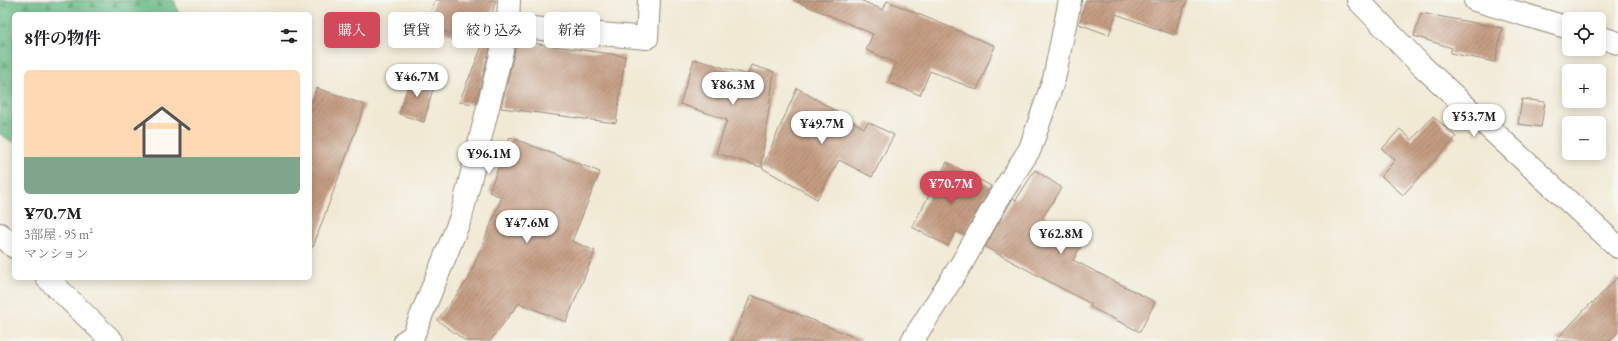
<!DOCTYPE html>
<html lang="ja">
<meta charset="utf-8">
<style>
:root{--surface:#fff;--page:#f6f6f6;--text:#202124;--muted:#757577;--line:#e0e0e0;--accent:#d1495b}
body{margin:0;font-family:"EB Garamond","Noto Serif JP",serif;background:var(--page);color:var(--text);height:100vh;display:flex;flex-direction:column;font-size:15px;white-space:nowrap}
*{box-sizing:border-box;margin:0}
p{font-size:13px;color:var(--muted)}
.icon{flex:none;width:22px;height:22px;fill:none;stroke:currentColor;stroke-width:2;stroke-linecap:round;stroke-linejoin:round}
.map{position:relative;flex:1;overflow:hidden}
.drawer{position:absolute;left:12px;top:12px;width:300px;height:268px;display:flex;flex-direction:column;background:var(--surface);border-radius:6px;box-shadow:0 2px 10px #0003}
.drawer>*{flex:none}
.guide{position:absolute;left:324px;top:12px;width:380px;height:36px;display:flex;gap:8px}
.tools{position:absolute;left:1562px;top:12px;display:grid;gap:8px}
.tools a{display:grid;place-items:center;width:44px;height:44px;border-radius:6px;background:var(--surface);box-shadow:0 2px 10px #0003;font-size:20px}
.price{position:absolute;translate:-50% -34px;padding:0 9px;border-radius:14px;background:#fff;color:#222;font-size:13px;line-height:26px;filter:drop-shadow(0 1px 2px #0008)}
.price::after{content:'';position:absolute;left:50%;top:24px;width:12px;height:9px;margin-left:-6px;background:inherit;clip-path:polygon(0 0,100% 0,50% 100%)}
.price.on{background:var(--accent);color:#fff}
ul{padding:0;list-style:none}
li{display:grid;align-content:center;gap:8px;height:212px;padding:0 12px}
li+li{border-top:1px solid var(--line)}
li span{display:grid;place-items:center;height:124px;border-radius:6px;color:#555}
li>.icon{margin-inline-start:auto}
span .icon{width:72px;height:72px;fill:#fffc;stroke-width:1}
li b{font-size:17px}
h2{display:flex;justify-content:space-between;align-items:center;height:48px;padding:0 12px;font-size:17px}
.pill{padding:0 14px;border-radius:6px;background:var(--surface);box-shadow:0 2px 10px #0003;font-size:14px;line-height:36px}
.pill.on{background:var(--accent);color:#fff}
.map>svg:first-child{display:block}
.forest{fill:url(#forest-firs);stroke:#537454}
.building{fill:url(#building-hatch)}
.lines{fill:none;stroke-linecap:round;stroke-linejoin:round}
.minor-casing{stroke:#968a79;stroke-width:24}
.minor{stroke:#fff;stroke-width:22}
</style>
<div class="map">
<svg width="1618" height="341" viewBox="0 0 1618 341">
<defs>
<pattern id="forest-firs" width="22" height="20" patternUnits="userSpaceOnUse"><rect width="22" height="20" fill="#6bbd89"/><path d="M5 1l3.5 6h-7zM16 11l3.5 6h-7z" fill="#599a6f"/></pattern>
<pattern id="building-hatch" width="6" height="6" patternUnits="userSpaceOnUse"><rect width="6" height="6" fill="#c49c82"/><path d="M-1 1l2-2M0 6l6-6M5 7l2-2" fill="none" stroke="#a07f6a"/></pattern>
</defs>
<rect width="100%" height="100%" fill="#f6f6f2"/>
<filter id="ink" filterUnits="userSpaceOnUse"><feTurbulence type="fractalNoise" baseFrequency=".025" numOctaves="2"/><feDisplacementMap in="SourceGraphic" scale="8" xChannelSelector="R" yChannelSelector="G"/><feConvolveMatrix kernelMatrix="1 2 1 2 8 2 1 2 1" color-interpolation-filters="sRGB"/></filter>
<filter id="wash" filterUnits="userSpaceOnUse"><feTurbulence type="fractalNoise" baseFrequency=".012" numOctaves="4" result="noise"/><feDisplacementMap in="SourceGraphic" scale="16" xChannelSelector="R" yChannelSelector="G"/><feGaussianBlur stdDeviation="0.9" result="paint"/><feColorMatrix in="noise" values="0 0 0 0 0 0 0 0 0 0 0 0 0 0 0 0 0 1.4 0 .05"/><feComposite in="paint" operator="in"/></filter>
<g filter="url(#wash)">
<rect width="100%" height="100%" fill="#f1e9d4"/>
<path class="forest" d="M0,0h174l5,14h-165v129l-14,-9z"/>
<g id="blocks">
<g class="building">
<path d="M435,0h61l-14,45 -56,-20z"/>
<path d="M793,0h67l23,10 4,-9 108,45 -18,44 -47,-19 -10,24 -32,-13 8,-19 -30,-13 7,-16z"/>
<path d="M1086,0h101l-13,35 -58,-21 -7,21 -30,-11z"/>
<path d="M1421,13l81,15 -7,34 -45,-9 2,-5 -38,-12z"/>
<path d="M486,37l6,1 -16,66 -17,-2z"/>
<path d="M517,41l108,15 -9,67 -115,-15z"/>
<path d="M694,59l54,16 3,-10 23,7 -13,95 -45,-14 11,-33 -47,-16z"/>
<path d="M412,74l23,7 -11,41 -25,-8z"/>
<path d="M317,88l48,17 -52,142 -3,-1v-140z"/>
<path d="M797,88l67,40 4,-6 26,13 -22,42 -33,-17 -22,39 -55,-31z"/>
<path d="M1522,99l23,3 -4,25 -23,-3z"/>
<path d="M1433,116l23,21 -53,58 -22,-19 14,-16 -13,-11 18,-20 12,11z"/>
<path d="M510,137l90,35 -28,69 23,10 -29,71 -47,-19 -29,38h-24l-29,-21 31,-40 34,-83 -13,-5z"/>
<path d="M947,162l44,24 -27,49 -8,-4 -8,15 -36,-19z"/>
<path d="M1035,170l27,18 -20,30 42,23 -11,19 82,42 -15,30 -50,-25 1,-3 -106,-57 28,-49 3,2z"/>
<path d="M1618,277v55l-8,9h-55l37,-39 1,1z"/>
<path d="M751,295l110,45v1h-129z"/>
</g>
</g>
</g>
<g filter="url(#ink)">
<use href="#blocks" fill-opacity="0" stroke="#968a79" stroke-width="1"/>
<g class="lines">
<defs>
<g id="minor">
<path d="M1358,0l63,65 197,182"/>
<path d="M1475,0l94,28"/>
<path d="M508,26l139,12 2,-38"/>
<path d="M1599,37l19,6"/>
<path d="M0,234l14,13"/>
<path d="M47,278l65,63"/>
<path d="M405,341l8,-5 48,-119 47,-191 1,-26"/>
<path d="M912,341l50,-78 36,-64 32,-50 24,-70 16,-79"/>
</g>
</defs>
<use href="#minor" class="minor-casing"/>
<use href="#minor" class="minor"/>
</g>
</g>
</svg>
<div class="tools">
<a><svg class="icon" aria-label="locate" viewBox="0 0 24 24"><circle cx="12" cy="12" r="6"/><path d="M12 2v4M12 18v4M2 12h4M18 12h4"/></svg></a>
<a>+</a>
<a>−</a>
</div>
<b class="price" style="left:417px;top:98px">¥46.7M</b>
<b class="price" style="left:733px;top:106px">¥86.3M</b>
<b class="price" style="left:1474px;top:138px">¥53.7M</b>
<b class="price" style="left:822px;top:145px">¥49.7M</b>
<b class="price" style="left:489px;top:175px">¥96.1M</b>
<b class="price on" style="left:951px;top:205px">¥70.7M</b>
<b class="price" style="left:527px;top:244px">¥47.6M</b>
<b class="price" style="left:1061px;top:255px">¥62.8M</b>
<div class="guide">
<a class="pill on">購入</a>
<a class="pill">賃貸</a>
<a class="pill">絞り込み</a>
<a class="pill">新着</a>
</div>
<section class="drawer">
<h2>8件の物件<svg class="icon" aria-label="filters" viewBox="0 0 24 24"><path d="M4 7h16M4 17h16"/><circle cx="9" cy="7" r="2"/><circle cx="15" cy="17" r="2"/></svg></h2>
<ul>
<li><span style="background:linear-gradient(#ffd9b3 70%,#7fa58c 0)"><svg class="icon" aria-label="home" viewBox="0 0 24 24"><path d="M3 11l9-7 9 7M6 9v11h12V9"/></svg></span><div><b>¥70.7M</b><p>3部屋 · 95 m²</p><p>マンション</p></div></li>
</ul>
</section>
</div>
